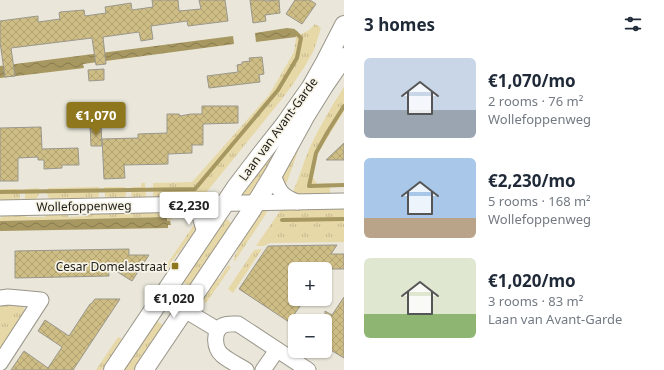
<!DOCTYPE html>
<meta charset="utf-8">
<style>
:root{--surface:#fff;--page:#f2f2f3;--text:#1f2937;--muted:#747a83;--accent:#8e771c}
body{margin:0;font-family:"Noto Sans",sans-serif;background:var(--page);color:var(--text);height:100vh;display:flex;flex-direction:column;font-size:15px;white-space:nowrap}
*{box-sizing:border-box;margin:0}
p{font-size:13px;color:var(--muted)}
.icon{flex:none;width:22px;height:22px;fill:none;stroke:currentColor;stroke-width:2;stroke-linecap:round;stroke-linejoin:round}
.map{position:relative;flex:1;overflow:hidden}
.sheet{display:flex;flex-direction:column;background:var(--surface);width:320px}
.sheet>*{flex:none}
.controls{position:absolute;left:288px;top:262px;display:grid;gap:8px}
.controls a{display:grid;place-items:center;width:44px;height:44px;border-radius:6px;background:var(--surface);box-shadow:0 1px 3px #0004;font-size:20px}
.price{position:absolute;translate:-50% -34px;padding:0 9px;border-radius:4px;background:#fff;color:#222;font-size:13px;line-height:26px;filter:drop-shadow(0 1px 2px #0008)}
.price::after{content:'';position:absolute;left:50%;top:24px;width:12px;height:9px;margin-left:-6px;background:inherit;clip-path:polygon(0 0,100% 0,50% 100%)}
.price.current{background:var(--accent);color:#fff}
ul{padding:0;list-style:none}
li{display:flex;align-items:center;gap:12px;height:100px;padding:0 20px}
li span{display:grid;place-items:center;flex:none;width:112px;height:80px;border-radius:6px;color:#555}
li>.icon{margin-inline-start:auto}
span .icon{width:48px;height:48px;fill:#fffc;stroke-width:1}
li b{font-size:17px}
h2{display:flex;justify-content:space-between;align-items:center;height:48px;padding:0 20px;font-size:17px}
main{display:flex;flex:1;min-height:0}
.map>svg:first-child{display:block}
.grass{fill:url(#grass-tufts)}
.water{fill:url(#water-waves)}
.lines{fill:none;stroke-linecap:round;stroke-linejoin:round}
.stream{stroke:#a79760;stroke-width:4}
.building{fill:url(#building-cross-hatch);stroke:#9a978c}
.minor-casing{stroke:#99958a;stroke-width:17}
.tertiary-casing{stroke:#99958a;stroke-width:20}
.minor{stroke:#fff;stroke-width:15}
.tertiary{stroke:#fff;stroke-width:18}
.poi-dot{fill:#8e771c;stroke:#f7f4e7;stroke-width:1.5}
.labels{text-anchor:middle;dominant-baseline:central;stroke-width:3.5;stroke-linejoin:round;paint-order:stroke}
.street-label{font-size:12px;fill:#22201c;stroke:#f7f4e7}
.poi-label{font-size:12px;fill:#22201c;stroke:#f7f4e7;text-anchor:end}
</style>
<main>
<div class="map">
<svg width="344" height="370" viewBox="0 0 344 370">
<defs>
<pattern id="grass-tufts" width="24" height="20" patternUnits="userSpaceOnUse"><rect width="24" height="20" fill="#e7d8a7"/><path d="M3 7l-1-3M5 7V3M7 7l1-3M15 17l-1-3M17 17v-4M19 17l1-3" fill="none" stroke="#c6b98f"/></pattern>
<pattern id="water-waves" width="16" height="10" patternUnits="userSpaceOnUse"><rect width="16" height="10" fill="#a79760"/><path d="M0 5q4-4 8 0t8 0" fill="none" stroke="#887b4e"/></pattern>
<pattern id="building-cross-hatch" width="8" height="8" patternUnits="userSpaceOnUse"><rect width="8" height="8" fill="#cebd85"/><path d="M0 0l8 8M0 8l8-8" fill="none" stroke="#b1a272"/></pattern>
</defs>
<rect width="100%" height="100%" fill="#eae7da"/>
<g class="grass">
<path d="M315,24l6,4 -7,22 -9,16 -12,18 -11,15 -81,100 -46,1 -2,-4v-13l39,-1 77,-87 25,-43 2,-15 13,-7z"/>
<path d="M344,35v16l-94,145h-5l-3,-2z"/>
<path d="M344,87v24l-26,42 -5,25 4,6 13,-1v14l-38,-3c7,-15 11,-31 18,-47 10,-21 21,-40 34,-60z"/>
<path d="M312,121l-13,27 -12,34 -3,4 -6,-12z"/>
<path d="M141,183h4l1,13 -3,4h-9l-3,-5 1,-8h9z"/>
<path d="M99,187v9l-2,5 -46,1 -4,-8 1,-6z"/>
<path d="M104,187h21l1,8 -3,5 -16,1 -2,-5z"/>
<path d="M39,188v6l-4,8h-8l-2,-4v-9z"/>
<path d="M0,189h19l1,9 -2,5h-18z"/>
<path d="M344,207v35l-75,1 -5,3h-8l26,-38z"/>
<path d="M269,209l-34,52 -2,-1 2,-2 -1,-1 4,-7 -5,-3 23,-35z"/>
<path d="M178,210l-8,11 -3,1v-5l-167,4v-3l2,-1v-3l23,-1 1,4h19v-4l23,-1v5l20,-1v-4z"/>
<path d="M224,219l4,1 4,4 -39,64 -13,-8z"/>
<path d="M196,222l2,13 -5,7 -5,-2 -10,14h-1l-10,16 -2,-3z"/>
<path d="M262,249l-29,44 -5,-4 26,-39z"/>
<path d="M228,265l3,2 -25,36 -7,-5 15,-22 5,3z"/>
<path d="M0,302c12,1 21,-2 26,10l-26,45z"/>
<path d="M154,319l13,9 -28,42h-19z"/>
<path d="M118,337l4,2 -20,31h-6z"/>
</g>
<g class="water">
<path d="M287,28l8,1 1,8 -40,5 -1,-9z"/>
<path d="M233,36l1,8 -151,20 1,4 -84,10v-12z"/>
<path d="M167,217v4h3l1,4h-3v3l-168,3v-10z"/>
</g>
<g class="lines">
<g class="stream">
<path d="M344,106l-17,27 -11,20 -7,33 35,-1"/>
<path d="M0,192l195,-3 83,-99 19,-32 4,-20 -6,-6 -3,1"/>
<path d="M282,220l62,-1"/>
</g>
</g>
<g class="building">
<path d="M152,0h26l1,11 22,-2 -2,-9h26l3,21 -40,5 -1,-5 -36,5 2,13 -12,2 -2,-9 -36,5 3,27 -10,1 -4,-27 -81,10 4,28 -10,1 -5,-35v-21l38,-5v6l22,-3 -1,-6 1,-1 24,-2 1,6 21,-3 -1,-6 26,-4 1,7 21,-3z"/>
<path d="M250,0h15v1l14,-1 1,13 -15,2 1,6 -13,2z"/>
<path d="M295,0h15l6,4 -14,20 -16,-10z"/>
<path d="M262,57l2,17 -5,1 1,7 -51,6 -2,-12 31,-4 -1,-7 5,-1v-2l8,-1 -1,-3z"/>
<path d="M104,69v11l-15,1 -1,-11z"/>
<path d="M202,106h36v17l-35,1v21h-11v8l-24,1v10l-44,1 1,13 -21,1 -2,-40 36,-1v-4l29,-1v-19h12l1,2 11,-2h11z"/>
<path d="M90,125h11l1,21h-11z"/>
<path d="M41,127l1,22 36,-1 1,17h-17v3l-18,1v-9h-6v-3l-20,1v23h-18v-53z"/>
<path d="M344,143v17h-18z"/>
<path d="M337,245l-6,9h13v15h-49v30h10l-16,23 -50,-33 29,-43z"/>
<path d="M129,249v6h20l-17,26 -24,-15 1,10 -94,2v-27z"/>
<path d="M344,297v61l-15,-9 -4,-7v-31l7,4z"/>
<path d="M95,299h25l-47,71h-62l13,-19 24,17 14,-21 -24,-16 7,-11 24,16 21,-32h1z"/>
</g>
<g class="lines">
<defs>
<g id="minor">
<path d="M273,175c6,15 7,21 24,27"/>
<path d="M192,204l4,2 2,3 7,24"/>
<path d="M0,208l344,-7"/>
<path d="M163,297l55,33"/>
<path d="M0,298l8,-1 33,3 -41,63"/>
<path d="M246,370c-8,-5 -17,-9 -24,-15 -8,-7 -9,-23 0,-29 5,-3 11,-2 16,-2l70,46"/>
<path d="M263,370l14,-20"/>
</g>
<g id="tertiary">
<path d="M113,370l123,-183 26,-34 23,-29 26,-37 13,-23 20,-39"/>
<path d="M144,370l107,-159 22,-36 33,-60 18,-29 20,-29"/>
</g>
</defs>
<use href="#minor" class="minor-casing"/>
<use href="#tertiary" class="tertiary-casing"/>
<use href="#minor" class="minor"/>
<use href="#tertiary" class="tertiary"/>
</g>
<rect class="poi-dot" x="171" y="262" width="8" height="8" rx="2"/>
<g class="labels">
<g class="street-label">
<text transform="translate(278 129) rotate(-54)">Laan van Avant-Garde</text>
<text transform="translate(84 206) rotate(-1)">Wollefoppenweg</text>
</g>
<g class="poi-label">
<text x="167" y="266">Cesar Domelastraat</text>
</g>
</g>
</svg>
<div class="controls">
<a>+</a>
<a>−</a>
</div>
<b class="price current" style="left:96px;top:136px">€1,070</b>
<b class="price" style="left:189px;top:226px">€2,230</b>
<b class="price" style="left:174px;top:319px">€1,020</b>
</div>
<section class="sheet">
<h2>3 homes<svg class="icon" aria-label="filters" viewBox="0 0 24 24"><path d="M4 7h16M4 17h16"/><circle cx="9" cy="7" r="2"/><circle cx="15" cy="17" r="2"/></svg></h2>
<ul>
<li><span style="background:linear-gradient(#c9d6e8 65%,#9aa5b1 0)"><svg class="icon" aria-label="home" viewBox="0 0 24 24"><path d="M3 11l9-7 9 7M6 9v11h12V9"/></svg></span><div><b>€1,070/mo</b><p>2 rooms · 76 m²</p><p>Wollefoppenweg</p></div></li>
<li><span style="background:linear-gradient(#a9c7e8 75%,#b9a48a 0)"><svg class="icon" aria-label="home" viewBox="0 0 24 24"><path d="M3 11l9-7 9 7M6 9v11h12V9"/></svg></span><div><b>€2,230/mo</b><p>5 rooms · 168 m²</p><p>Wollefoppenweg</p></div></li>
<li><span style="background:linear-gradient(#dfe7d0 70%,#8fb573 0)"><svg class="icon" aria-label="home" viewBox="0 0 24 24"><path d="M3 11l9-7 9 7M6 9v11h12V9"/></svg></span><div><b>€1,020/mo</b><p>3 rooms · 83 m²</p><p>Laan van Avant-Garde</p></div></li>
</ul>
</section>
</main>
